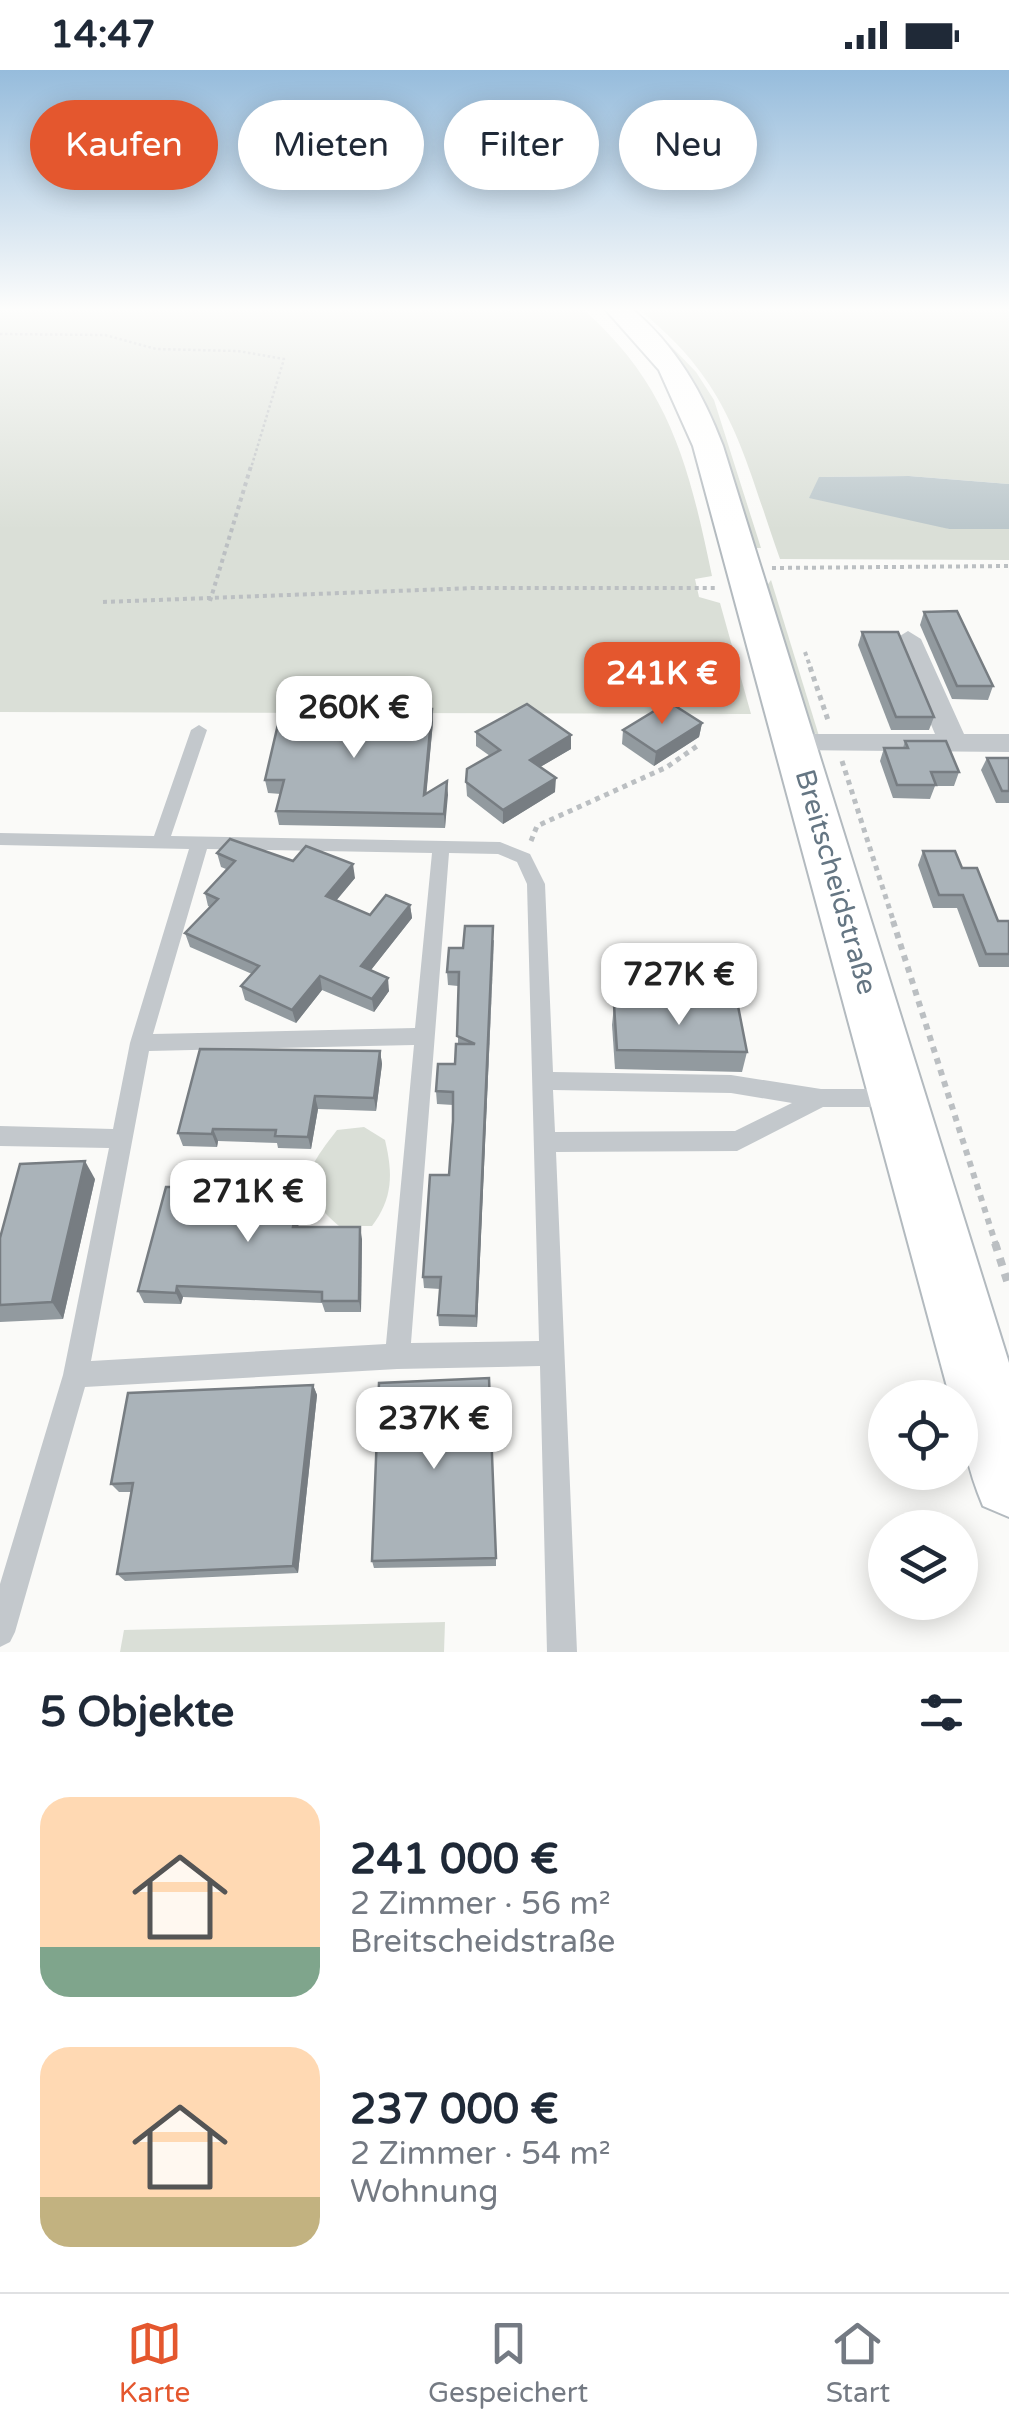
<!DOCTYPE html>
<html lang="de">
<meta charset="utf-8">
<style>
:root{--surface:#fff;--page:#f6f6f7;--text:#1f2937;--muted:#747a83;--line:#e0e1e3;--accent:#e4572e}
body{margin:0;font-family:"Varela Round",sans-serif;background:var(--page);color:var(--text);height:100vh;display:flex;flex-direction:column;font-size:38px;white-space:nowrap}
*{box-sizing:border-box;margin:0}
p{font-size:32px;color:var(--muted)}
.icon{flex:none;width:55px;height:55px;fill:none;stroke:currentColor;stroke-width:2;stroke-linecap:round;stroke-linejoin:round}
.map{position:relative;height:1582px;overflow:hidden}
.drawer{display:flex;flex-direction:column;background:var(--surface);flex:1}
.drawer>*{flex:none}
.hud{position:absolute;left:30px;top:30px;width:950px;height:90px;display:flex;gap:20px}
.fabs{position:absolute;left:868px;top:1310px;display:grid;gap:20px}
.fabs a{display:grid;place-items:center;width:110px;height:110px;border-radius:50%;background:var(--surface);box-shadow:0 5px 25px #0003;font-size:50px}
.price{position:absolute;translate:-50% -85px;padding:0 22px;border-radius:20px;background:#fff;color:#222;font-size:32px;line-height:65px;filter:drop-shadow(0 2px 5px #0008)}
.price::after{content:'';position:absolute;left:50%;top:60px;width:30px;height:22px;margin-left:-15px;background:inherit;clip-path:polygon(0 0,100% 0,50% 100%)}
.price.active{background:var(--accent);color:#fff}
ul{padding:0;list-style:none}
li{display:flex;align-items:center;gap:30px;height:250px;padding:0 40px}
li span{display:grid;place-items:center;flex:none;width:280px;height:200px;border-radius:30px;color:#555}
li>.icon{margin-inline-start:auto}
span .icon{width:120px;height:120px;fill:#fffc;stroke-width:1}
li b{font-size:42px}
h2{display:flex;justify-content:space-between;align-items:center;height:120px;padding:0 40px;font-size:42px}
.chip{padding:0 35px;border-radius:45px;background:var(--surface);box-shadow:0 5px 25px #0003;font-size:35px;line-height:90px}
.chip.active{background:var(--accent);color:#fff}
.status{display:flex;justify-content:space-between;align-items:center;height:70px;padding:0 50px;background:var(--surface);direction:ltr}
.status svg{height:28px;fill:currentColor}
.dock{display:flex;justify-content:space-around;align-items:center;height:140px;border-top:2px solid var(--line);background:var(--surface);font-size:28px;color:var(--muted)}
.dock a{display:grid;justify-items:center;gap:5px}
.dock .active{color:var(--accent)}
.map>svg:first-child{display:block}
.green{fill:#dadfd7}
.water{fill:#bbc7cb}
.lines{fill:none;stroke-linecap:round;stroke-linejoin:round}
.secondary-casing{stroke:#b3babf;stroke-width:4}
.path-far4{stroke:#bbbfc2;stroke-width:2.5;stroke-dasharray:2.5 2.5;stroke-linecap:butt}
.path-far3{stroke:#bbbfc2;stroke-width:4;stroke-dasharray:4 4;stroke-linecap:butt}
.path-far2{stroke:#bbbfc2;stroke-width:5;stroke-dasharray:5 5;stroke-linecap:butt}
.path-far1{stroke:#bbbfc2;stroke-width:6;stroke-dasharray:6 6;stroke-linecap:butt}
.path{stroke:#bbbfc2;stroke-width:8;stroke-dasharray:8 8;stroke-linecap:butt}
.lane{fill:#c3c8cc;fill-rule:evenodd}
.street{fill:#c3c8cc;fill-rule:evenodd}
.secondary{fill:#fff;fill-rule:evenodd}
.wall{fill:#929a9f}
.shaded-wall{fill:#777d82}
.building{fill:#aab3b9;stroke:#777d82;stroke-width:2.5}
.labels{text-anchor:middle;dominant-baseline:central;stroke-width:10;stroke-linejoin:round;paint-order:stroke}
.street-label{font-size:28px;fill:#657683;stroke:#fff}
</style>
<div class="status"><b>14:47</b><svg viewBox="0 0 49 12"><path d="M0 12V9h3v3zM5 12V6h3v6zM10 12V3h3v9zM15 12V0h3v12zM26 1h20v11H26zM47 4h2v5h-2z"/></svg></div>
<div class="map">
<svg width="1009" height="1582" viewBox="0 0 1009 1582">
<rect width="100%" height="100%" fill="#fafaf8"/>
<g class="green">
<path d="M0,239h583c87,77 106,157 129,267l-17,3 4,18 21,6 31,111 -751,-2z"/>
<path d="M627,239l17,9 52,54 18,28 47,148h-8l-114,-230z"/>
<path d="M638,239h371v175l-100,-8 -90,1 130,52h60v31l-229,-1c-38,-107 -48,-176 -142,-250z"/>
<path d="M771,510l48,156 -10,-6 -45,-140z"/>
<path d="M364,1057l21,13c8,34 8,58 -13,86h-33c-45,-39 -35,-53 -2,-96z"/>
<path d="M445,1552l-1,30h-324l4,-22z"/>
</g>
<path class="water" d="M909,406l100,8v45h-60l-140,-31 10,-21z"/>
<g class="lines">
<defs>
<path id="secondary" d="M605,239h27c44,37 71,84 91,137l286,917v154l-26,-11c-15,-36 -23,-69 -23,-108h-10l-257,-952 -34,-76z"/>
</defs>
<use href="#secondary" class="secondary-casing"/>
<path class="path-far4" d="M0,264l105,1 51,14 82,2 46,8 -33,109"/>
<g class="path-far3">
<path d="M772,498l237,-2"/>
<path d="M210,531l41,-135"/>
<path d="M103,532l371,-14h242"/>
<path d="M805,582l6,17"/>
</g>
<g class="path-far2">
<path d="M810,597l19,56"/>
<path d="M842,691l52,162"/>
<path d="M531,771l6,-15 130,-59 33,-23"/>
</g>
<path class="path-far1" d="M893,851l103,324"/>
<path class="path" d="M995,1173l14,44"/>
<path class="lane" d="M199,655l8,5 -36,106 329,6 30,12 15,30 8,188 178,3 90,14h72l7,3 4,6 -4,6 -7,3h-70l-86,44 -181,1 21,500h-30l-7,-286 -143,3 -312,18 -70,245 -5,10 -10,5v-63l63,-209 46,-227 -109,-2v-20l113,3 17,-86 59,-194 -189,-4v-12l154,3 37,-106zM207,779l225,4 -17,175 -262,6zM449,783l49,1 19,8 10,22 12,457 -128,2zM414,975l-28,299 -295,17 58,-310zM553,1020l178,3 61,10 -57,28 -180,1z"/>
<path class="street" d="M908,561l13,8 43,95h45v18l-223,-2 -5,-7 15,-9h139l-40,-95z"/>
<use href="#secondary" class="secondary"/>
</g>
<g class="wall">
<path d="M924,542l69,74 -5,14 -36,-1 -32,-74z"/>
<path d="M862,562l72,85 -5,13h-38l-33,-85z"/>
<path d="M432,639l1,13 -7,72 21,-13 -2,47 -166,-3 -3,-14 5,-17 -13,-1 -3,-13z"/>
<path d="M702,653l-3,14 -45,29 -32,-22 1,-14z"/>
<path d="M476,662l95,3v14l-31,18 15,25 -52,32 -36,-28 -1,-14 24,-26 -14,-10z"/>
<path d="M905,671l54,31 -5,14h-19l-5,13 -37,-1 -13,-37 4,-13h19z"/>
<path d="M987,688h22v45h-13l-15,-33z"/>
<path d="M923,781l39,17 36,53h11v46h-30l-22,-59h-24l-15,-43z"/>
<path d="M217,783l76,8 62,17 -19,23 34,14 40,-10 2,13 -41,52 18,21 -15,21 -52,-22 -26,33 -51,-23 -4,-14 11,-12 -62,-27 -5,-14 25,-26 -2,-1 -3,-13 21,-24 -5,-2z"/>
<path d="M494,870l-17,387 -38,-1 -1,-11 2,-26 -16,-1 -1,-11 26,-102 4,-70 -16,-1 -1,-13 19,-27 3,-20v-58l-10,-1 -1,-13 16,-24z"/>
<path d="M614,935l133,47 -5,20 -127,-3 -3,-44z"/>
<path d="M380,981l2,13 -6,47 -58,-2 -7,40 -33,-1 -1,-5 -59,-2 -1,6 -34,-1 -5,-13z"/>
<path d="M95,1109l-32,140 -63,3v-84z"/>
<path d="M300,1117l3,12 -5,28 64,12 -1,73h-36l-3,-9 -139,-6 -2,7 -37,-1 -6,-12z"/>
<path d="M313,1315l4,10 -19,178 -173,8 -8,-7 15,-82h-13l-8,-8z"/>
<path d="M496,1488v8l-122,2 -2,-7z"/>
</g>
<g class="shaded-wall">
<path d="M432,639l1,13 -8,87 -1,-14z"/>
<path d="M702,653l-3,14 -45,29 2,-14z"/>
<path d="M571,665v14l-41,24v-13z"/>
<path d="M556,708l-1,14 -52,32v-14z"/>
<path d="M447,711l1,14 -3,33 -1,-14z"/>
<path d="M353,794l2,14 -27,32 -2,-14z"/>
<path d="M410,835l2,13 -49,62 -2,-14z"/>
<path d="M494,870l-17,387 -1,-11z"/>
<path d="M320,906l2,14 -26,33 -4,-13z"/>
<path d="M388,908l1,13 -15,21 -2,-13z"/>
<path d="M380,981l2,13 -6,47 -2,-13z"/>
<path d="M315,1026l3,13 -7,40 -3,-12z"/>
<path d="M213,1059l5,12 -1,6 -5,-13z"/>
<path d="M85,1091l10,18 -32,140 -11,-17z"/>
<path d="M300,1117l3,12 -7,40 -3,-12z"/>
<path d="M360,1157l2,12 -1,73 -2,-11z"/>
<path d="M177,1216l6,11 -2,7 -5,-11z"/>
<path d="M313,1315l4,10 -19,178 -5,-7z"/>
</g>
<g class="building">
<path d="M957,541l36,75h-36l-33,-74z"/>
<path d="M862,562h36l36,85h-38z"/>
<path d="M669,632l33,21 -46,29 -33,-22z"/>
<path d="M527,634l44,31 -41,25 26,18 -53,32 -37,-28 1,-13 33,-19 -24,-18z"/>
<path d="M282,637l150,2 -8,86 23,-14 -3,33 -168,-3 8,-31h-19z"/>
<path d="M905,671h41l13,31h-28l5,13h-39l-13,-37h24z"/>
<path d="M987,688h22v33h-7z"/>
<path d="M230,769l63,22 13,-15 47,18 -27,32 44,19 16,-20 24,10 -49,61 27,12 -16,21 -52,-23 -28,34 -51,-24 18,-20 -74,-33 33,-34 -13,-6 30,-32 -18,-8z"/>
<path d="M923,781h32l7,17h15l21,53h11v33h-23l-23,-59h-24z"/>
<path d="M465,856h28l-17,390 -38,-1 3,-38h-18l7,-102h19l4,-54v-29l-17,-1 2,-27h17l1,-20h19l-18,-8 2,-64h-12l2,-24h14z"/>
<path d="M614,935l124,1 9,46 -130,-2z"/>
<path d="M200,979l180,2 -6,47 -59,-2 -7,41 -33,-1 1,-6 -63,-1 -1,5 -34,-1z"/>
<path d="M85,1091l-33,141 -52,3v-67l20,-74z"/>
<path d="M166,1117h134l-7,40h67l-1,74h-37v-9l-145,-6 -1,7 -38,-2z"/>
<path d="M489,1308l7,180 -124,3 7,-178z"/>
<path d="M313,1315l-20,181 -176,8 16,-91 -22,1 17,-91z"/>
</g>
<linearGradient id="sky" x2="0" y2="1"><stop stop-color="#96bcdc"/><stop offset="0.52" stop-color="#fdfdfc"/><stop offset="1" stop-color="#fdfdfc" stop-opacity="0"/></linearGradient>
<rect width="1009" height="460" fill="url(#sky)"/>
<g class="labels">
<g class="street-label">
<text transform="translate(836 812) rotate(74)">Breitscheidstraße</text>
</g>
</g>
</svg>
<div class="fabs">
<a><svg class="icon" aria-label="locate" viewBox="0 0 24 24"><circle cx="12" cy="12" r="6"/><path d="M12 2v4M12 18v4M2 12h4M18 12h4"/></svg></a>
<a><svg class="icon" aria-label="layers" viewBox="0 0 24 24"><path d="M12 4l9 5-9 5-9-5zM3 14l9 5 9-5"/></svg></a>
</div>
<b class="price active" style="left:662px;top:657px">241K €</b>
<b class="price" style="left:354px;top:691px">260K €</b>
<b class="price" style="left:679px;top:958px">727K €</b>
<b class="price" style="left:248px;top:1175px">271K €</b>
<b class="price" style="left:434px;top:1402px">237K €</b>
<div class="hud">
<a class="chip active">Kaufen</a>
<a class="chip">Mieten</a>
<a class="chip">Filter</a>
<a class="chip">Neu</a>
</div>
</div>
<section class="drawer">
<h2>5 Objekte<svg class="icon" aria-label="filters" viewBox="0 0 24 24"><path d="M4 7h16M4 17h16"/><circle cx="9" cy="7" r="2"/><circle cx="15" cy="17" r="2"/></svg></h2>
<ul>
<li><span style="background:linear-gradient(#ffd9b3 75%,#7fa58c 0)"><svg class="icon" aria-label="home" viewBox="0 0 24 24"><path d="M3 11l9-7 9 7M6 9v11h12V9"/></svg></span><div><b>241 000 €</b><p>2 Zimmer · 56 m²</p><p>Breitscheidstraße</p></div></li>
<li><span style="background:linear-gradient(#ffd9b3 75%,#c2b280 0)"><svg class="icon" aria-label="home" viewBox="0 0 24 24"><path d="M3 11l9-7 9 7M6 9v11h12V9"/></svg></span><div><b>237 000 €</b><p>2 Zimmer · 54 m²</p><p>Wohnung</p></div></li>
</ul>
</section>
<nav class="dock">
<a class="active"><svg class="icon" aria-label="map" viewBox="0 0 24 24"><path d="M3 6l6-2 6 2 6-2v14l-6 2-6-2-6 2zM9 4v14M15 6v14"/></svg>Karte</a>
<a><svg class="icon" aria-label="saved" viewBox="0 0 24 24"><path d="M7 4h10v16l-5-4-5 4z"/></svg>Gespeichert</a>
<a><svg class="icon" aria-label="home" viewBox="0 0 24 24"><path d="M3 11l9-7 9 7M6 9v11h12V9"/></svg>Start</a>
</nav>
